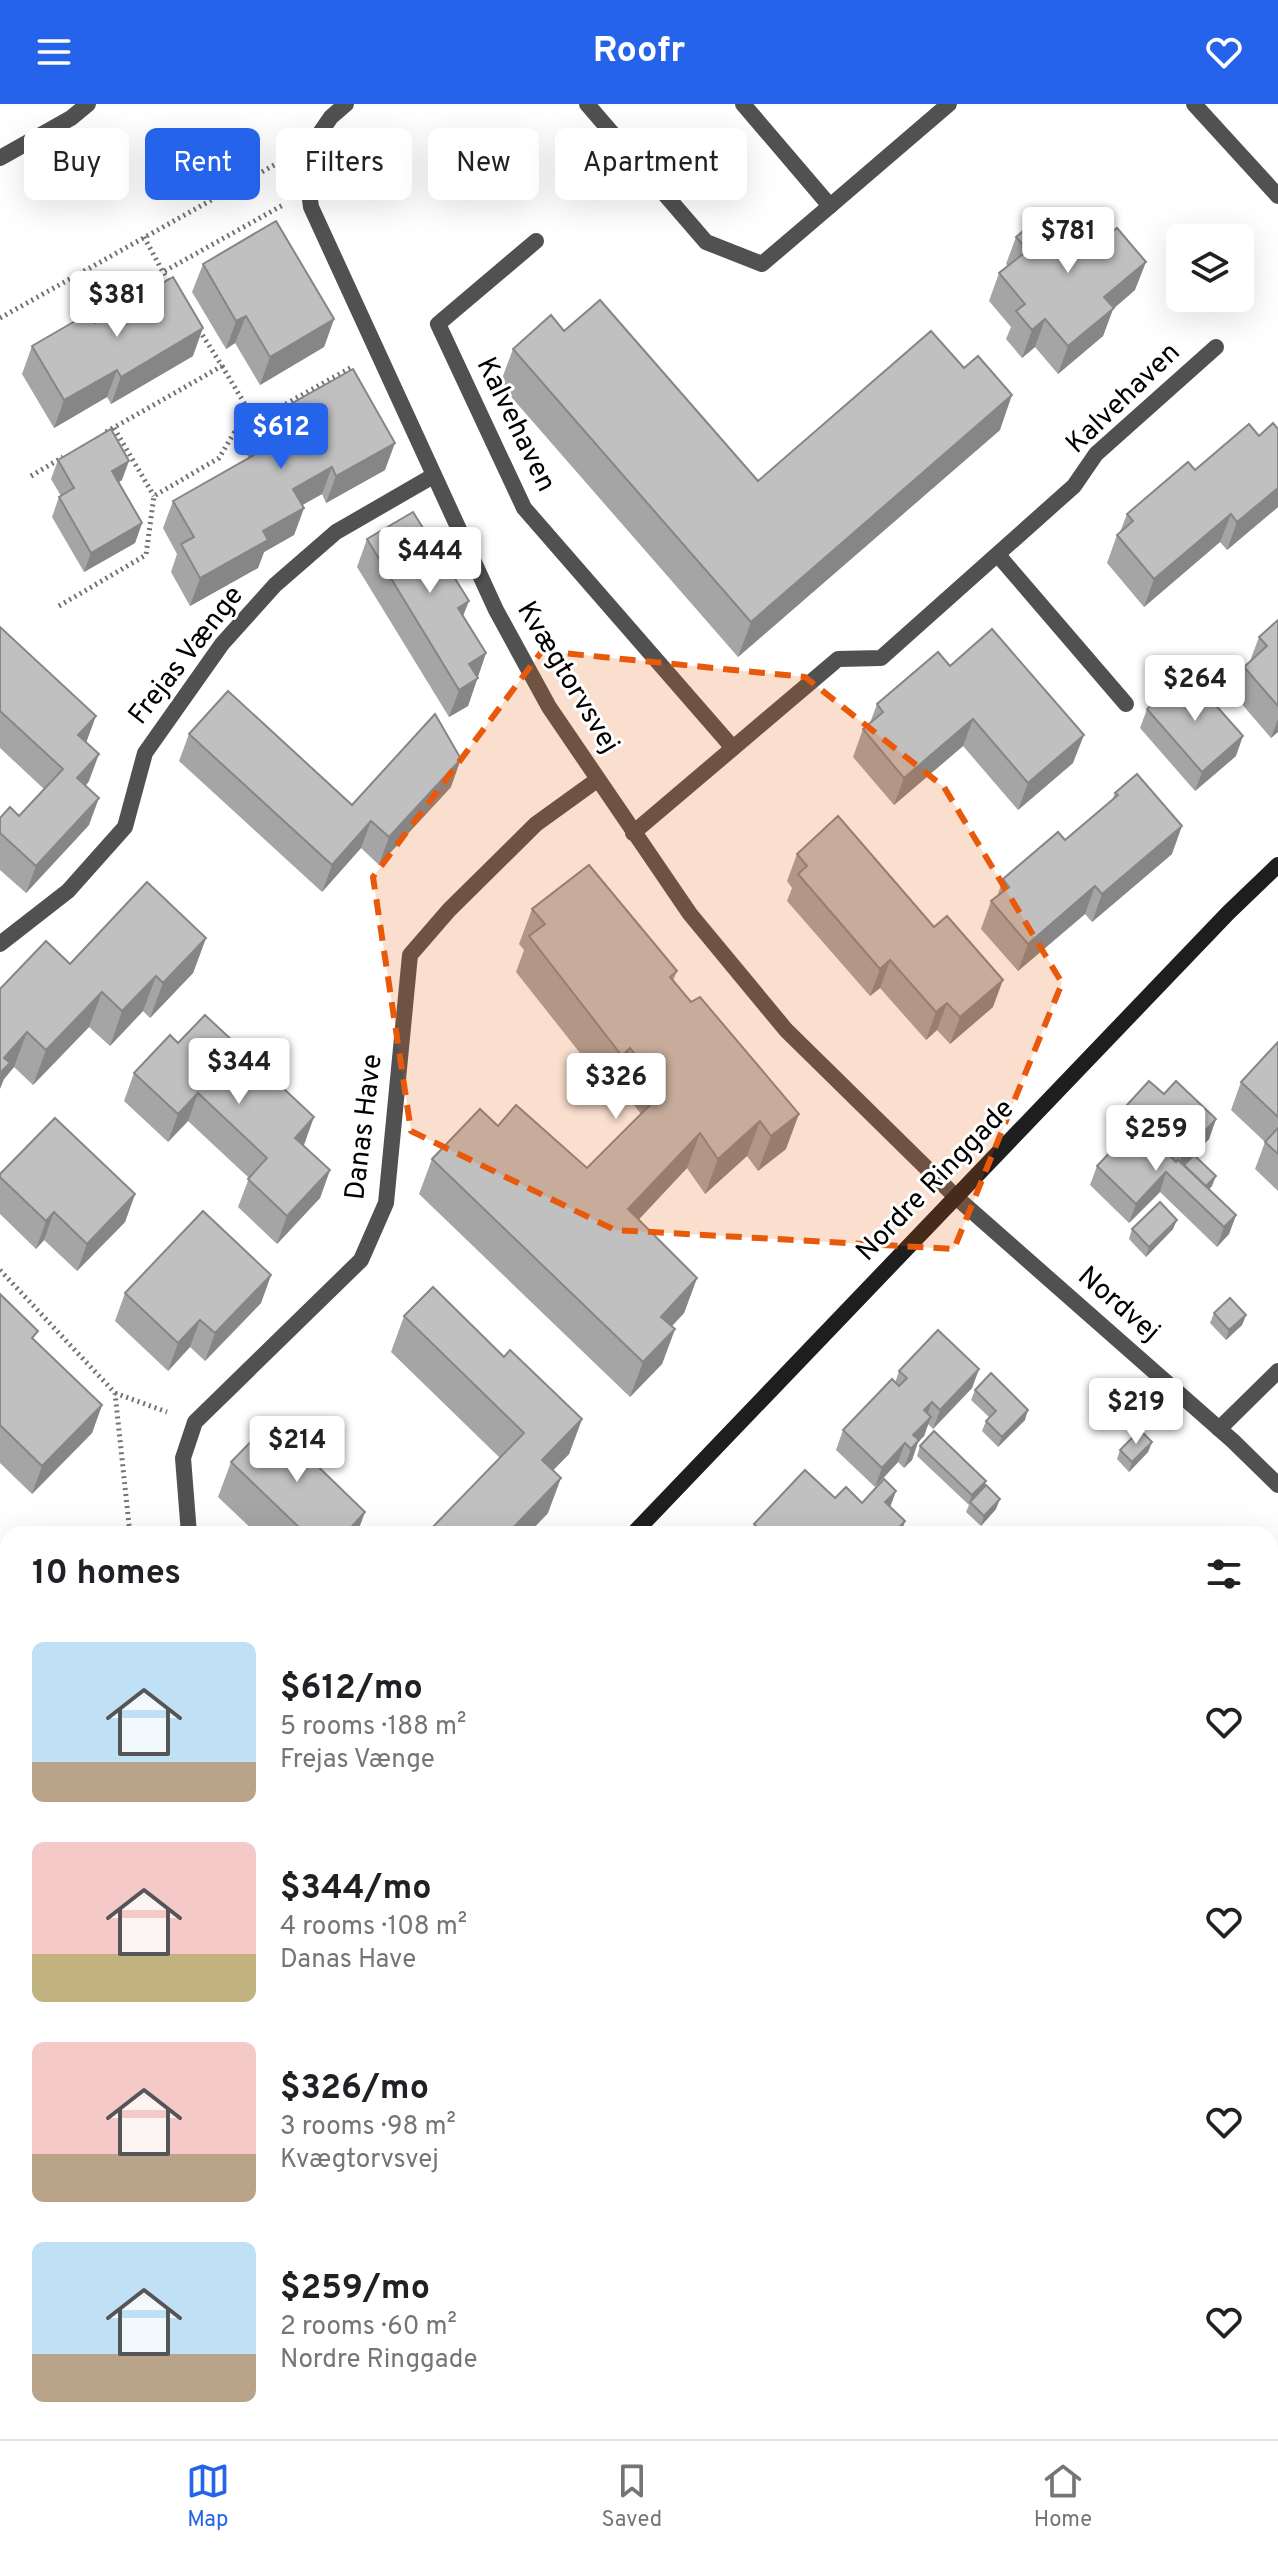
<!DOCTYPE html>
<meta charset="utf-8">
<style>
:root{--surface:#fff;--page:#f6f6f6;--text:#202124;--muted:#757577;--line:#e0e0e0;--accent:#2563eb}
body{margin:0;font-family:Overpass,sans-serif;background:var(--page);color:var(--text);height:100vh;display:flex;flex-direction:column;font-size:30px;white-space:nowrap}
*{box-sizing:border-box;margin:0}
p{font-size:26px;color:var(--muted)}
.icon{flex:none;width:44px;height:44px;fill:none;stroke:currentColor;stroke-width:2;stroke-linecap:round;stroke-linejoin:round}
.map{position:relative;flex:1;overflow:hidden}
.details{position:absolute;left:0px;top:1422px;width:1278px;height:914px;display:flex;flex-direction:column;background:var(--surface);border-radius:24px 24px 0 0;box-shadow:0 8px 32px #0002}
.details>*{flex:none}
.guide{position:absolute;left:24px;top:24px;width:800px;height:72px;display:flex;gap:16px}
.buttons{position:absolute;left:1166px;top:120px;display:grid;gap:16px}
.buttons a{display:grid;place-items:center;width:88px;height:88px;border-radius:12px;background:var(--surface);box-shadow:0 8px 32px #0002;font-size:40px}
.price{position:absolute;translate:-50% -68px;padding:0 18px;border-radius:8px;background:#fff;color:#222;font-size:26px;line-height:52px;filter:drop-shadow(0 2px 4px #0008)}
.price::after{content:'';position:absolute;left:50%;top:48px;width:24px;height:18px;margin-left:-12px;background:inherit;clip-path:polygon(0 0,100% 0,50% 100%)}
.price.selected{background:var(--accent);color:#fff}
ul{padding:0;list-style:none}
li{display:flex;align-items:center;gap:24px;height:200px;padding:0 32px}
li span{display:grid;place-items:center;flex:none;width:224px;height:160px;border-radius:12px;color:#555}
li>.icon{margin-inline-start:auto}
span .icon{width:96px;height:96px;fill:#fffc;stroke-width:1}
li b{font-size:34px}
h2{display:flex;justify-content:space-between;align-items:center;height:96px;padding:0 32px;font-size:34px}
.chip{padding:0 28px;border-radius:12px;background:var(--surface);box-shadow:0 8px 32px #0002;font-size:28px;line-height:72px}
.chip.selected{background:var(--accent);color:#fff}
header{display:flex;justify-content:space-between;align-items:center;height:104px;padding:0 32px;background:var(--accent);color:#fff;font-size:36px;font-weight:700}
.tab-bar{display:flex;justify-content:space-around;align-items:center;height:112px;border-top:2px solid var(--line);background:var(--surface);font-size:22px;color:var(--muted)}
.tab-bar a{display:grid;justify-items:center;gap:4px}
.tab-bar .selected{color:var(--accent)}
.map>svg:first-child{display:block}
.lines{fill:none;stroke-linecap:round;stroke-linejoin:round}
.path{stroke:#737373;stroke-width:5;stroke-dasharray:2 4;stroke-linecap:butt}
.lane{stroke:#515151;stroke-width:16}
.street{stroke:#515151;stroke-width:16}
.secondary{stroke:#1e1e1e;stroke-width:16}
.wall{fill:#a5a5a5}
.shaded-wall{fill:#868686}
.building{fill:#c0c0c0;stroke:#868686;stroke-width:2}
.marked{fill:#e8590c;fill-opacity:0.2;stroke:#e8590c;stroke-width:6;stroke-dasharray:16 10;stroke-linejoin:round}
.labels{text-anchor:middle;dominant-baseline:central;stroke-width:6;stroke-linejoin:round;paint-order:stroke}
.street-label{font-size:28px;fill:#000;stroke:#fff}
</style>
<header><svg class="icon" aria-label="menu" viewBox="0 0 24 24"><path d="M4 6h16M4 12h16M4 18h16"/></svg>Roofr<svg class="icon" aria-label="heart" viewBox="0 0 24 24"><path d="M12 20l-8-8c-3-5 5-10 8-4 3-6 11-1 8 4z"/></svg></header>
<div class="map">
<svg width="1278" height="2335" viewBox="0 0 1278 2335">
<rect width="100%" height="100%" fill="#fff"/>
<g class="lines">
<g class="path">
<path d="M144,133l19,35"/>
<path d="M171,182l-8,-14 120,-67"/>
<path d="M0,214l276,-154"/>
<path d="M222,262l33,55"/>
<path d="M114,324l40,68"/>
<path d="M106,328l116,-66 -24,-38"/>
<path d="M31,372l32,-19"/>
<path d="M59,502l87,-51 8,-59 65,-38 15,-25 118,-66"/>
<path d="M0,1166l115,123 15,141"/>
<path d="M115,1289l52,19"/>
</g>
<g class="lane">
<path d="M587,0l119,138 56,22 68,-58"/>
<path d="M743,0l87,102 119,-102"/>
<path d="M1194,0l84,92"/>
<path d="M1219,1325l59,-58"/>
</g>
<g class="street">
<path d="M346,0l-15,13 -27,39 7,51 185,403 53,97 141,207 96,116 171,168 276,243 45,44"/>
<path d="M0,54l71,-40 17,-14"/>
<path d="M536,137l-98,83 86,184 209,240"/>
<path d="M998,451l128,149"/>
<path d="M633,729l205,-174 43,-1 193,-172 22,-32 120,-107"/>
<path d="M0,840l68,-53 57,-64 20,-74 77,-109 53,-59 61,-53 97,-56"/>
<path d="M189,1430l-6,-76 12,-36 166,-162 25,-57 24,-248 39,-45 87,-86 61,-44"/>
<path d="M0,1458l8,13"/>
<path d="M0,1812l8,-6"/>
</g>
<g class="secondary">
<path d="M633,1430l595,-621 50,-48"/>
<path d="M0,1966l8,-7"/>
</g>
</g>
<g class="wall">
<path d="M1050,119l85,67 -22,19 -10,27 -45,38 -23,-27 -13,11 -16,-19 5,-12 -22,-26 10,-28 9,-7 -2,-2 10,-27z"/>
<path d="M203,160l131,55 -10,28 -64,38 -25,-42 -9,6 -34,-57z"/>
<path d="M95,219l98,33 -82,48 -4,-7 -53,31 -32,-54 10,-28z"/>
<path d="M564,227l194,150 242,-51 -262,227 -238,-273 13,-35z"/>
<path d="M255,320l130,46 -59,33 -4,-9 -20,11 2,3 -10,27 -30,17 -6,16 -68,38 -19,-34 6,-18 -14,-26 10,-27 76,-43 -4,-6z"/>
<path d="M1278,325v78l-51,43 -7,-8 -76,65 -37,-44 10,-28 3,-3 7,-18 68,-44 64,-34z"/>
<path d="M58,356l64,20 -3,2 23,41 -7,20 -51,29 -32,-55 7,-20 2,-1 -10,-17z"/>
<path d="M367,435l96,77 23,37 -18,53 -19,11 -92,-150z"/>
<path d="M1278,516v112l-7,6 -37,-43 10,-28 6,-6 9,-24z"/>
<path d="M0,523l87,115 2,39 -3,5 3,39 -63,68 -26,-23v-52l19,-2 25,-27 -44,-41z"/>
<path d="M950,562l123,97 -55,47 -55,-64 -69,59 -41,-48 10,-28 7,-6 7,-19z"/>
<path d="M1147,605l89,47 -41,35 -55,-63z"/>
<path d="M189,630l163,71 99,-18 -72,78 -18,-17 -39,44 -143,-131z"/>
<path d="M1115,689l57,61 -80,68 -7,-8 -67,57 -37,-42 10,-28 6,-4 6,-18 62,-39 47,-40z"/>
<path d="M797,750l196,153 -43,37 -13,-14 -11,10 -46,-52 -10,8 -83,-95 5,-13 -5,-7z"/>
<path d="M532,805l145,62 -4,10 113,168 -28,22 -11,-15 -42,38 -18,-26 -49,52 59,58 -13,35 -12,13 3,3 -13,35 -32,33 -211,-203 13,-35 66,-33 89,42 54,-54 -24,-31 -7,8 -94,-119 8,-22 -5,-6z"/>
<path d="M206,834l-13,35 -43,45 -7,-7 -33,35 -21,-19 -56,58 -19,-18 -10,12 -4,-90 70,-25z"/>
<path d="M170,931l133,111 27,24 -10,28 -43,46 -39,-37 11,-29 -61,-57 -20,21 -44,-41 10,-28z"/>
<path d="M1278,938v149l-23,-22 10,-27 -34,-32 10,-28z"/>
<path d="M1164,990l52,25 -7,20 -21,22 24,25 -3,3 27,26 -7,19 -12,13 -57,-55 -31,31 -39,-38 7,-19 32,-34 -9,-8 7,-19z"/>
<path d="M0,1070l135,20 -10,28 -48,49 -33,-31 -8,9 -36,-35z"/>
<path d="M1132,1125h41l-27,28 -17,-18z"/>
<path d="M271,1171l-10,28 -56,58 -15,-14 -22,24 -53,-50 10,-28z"/>
<path d="M0,1190l35,46 67,65 -10,28 -60,61 -32,-31z"/>
<path d="M1214,1209l32,2 -4,10 -16,15 -16,-17z"/>
<path d="M404,1212l100,41 78,62 -13,35 -16,16 -5,43 -20,21h-102l74,-76 -109,-106z"/>
<path d="M979,1265l-7,19 -39,41 -5,-5 -4,12 -6,6 -6,18 -8,8 -6,-6 -23,25 -39,-37 7,-20 52,-47 4,-12z"/>
<path d="M975,1286l50,30 -27,27 -16,-16 4,-10 3,-4 -18,-17z"/>
<path d="M1152,1338l-4,10 -19,20 -12,-13 3,-9z"/>
<path d="M920,1342l66,35 -2,7 12,21 -15,17 -15,-14 3,-7 -52,-49z"/>
<path d="M231,1358l126,72h-100l-39,-37z"/>
<path d="M896,1387l-6,16 11,27h-150l3,-10 81,-26 27,5z"/>
<path d="M1270,1501l8,10v622l-8,-10z"/>
<path d="M924,2328h60l-10,7h-45z"/>
<path d="M992,2328h78l5,7h-78z"/>
</g>
<g class="shaded-wall">
<path d="M1146,158l-11,28 -22,19 -10,27 -45,38 10,-28 36,-49z"/>
<path d="M246,212l-11,27 -9,6 10,-28z"/>
<path d="M334,215l-10,28 -64,38 10,-28z"/>
<path d="M1045,215l-10,28 -13,11 10,-28z"/>
<path d="M203,224l-10,28 -82,48 10,-27z"/>
<path d="M117,266l-10,27 -53,31 10,-28z"/>
<path d="M1012,291l-12,35 -262,227 13,-35z"/>
<path d="M395,339l-10,27 -59,33 10,-27z"/>
<path d="M129,357l-7,19 -17,10 7,-19z"/>
<path d="M332,363l-10,27 -39,22 10,-27z"/>
<path d="M1278,384v19l-51,43 10,-28z"/>
<path d="M304,404l-10,27 -30,17 -6,16 -68,38 10,-28 63,-47z"/>
<path d="M1231,410l-11,28 -76,65 10,-28z"/>
<path d="M142,419l-7,20 -51,29 7,-19z"/>
<path d="M469,497l-11,28v-21z"/>
<path d="M486,549l-18,53 -19,11 20,-53z"/>
<path d="M96,612l-10,27 -8,-8z"/>
<path d="M973,615l-10,27 -69,59 10,-27z"/>
<path d="M1278,615v13l-7,6z"/>
<path d="M1084,631l-11,28 -55,47 10,-27z"/>
<path d="M1243,632l-7,20 -41,35 7,-19z"/>
<path d="M99,650l-10,27 -22,25 10,-28z"/>
<path d="M461,655l-10,28 -72,78 10,-28z"/>
<path d="M99,694l-10,27 -63,68 10,-27z"/>
<path d="M371,717l-10,27 -39,44 10,-27z"/>
<path d="M1182,722l-10,28 -80,68 10,-28z"/>
<path d="M1095,782l-10,28 -67,57 10,-27z"/>
<path d="M206,834l-13,35 -43,45 13,-35z"/>
<path d="M890,856l-10,28 -10,8 10,-27z"/>
<path d="M156,872l-13,35 -33,35 12,-35z"/>
<path d="M1003,876l-10,27 -43,37 10,-27z"/>
<path d="M102,888l-13,35 -56,58 13,-35z"/>
<path d="M947,899l-10,27 -11,10 10,-28z"/>
<path d="M27,928l-13,35 -10,12 -4,10v-21l4,-10z"/>
<path d="M630,944l-13,35 -7,8 12,-35z"/>
<path d="M198,989l-10,28 -20,21 10,-28z"/>
<path d="M799,1010l-13,35 -28,22 13,-35z"/>
<path d="M314,1013l-10,28 -19,20 10,-27z"/>
<path d="M1216,1015l-7,20 -34,36 7,-19z"/>
<path d="M760,1017l-13,35 -42,38 13,-35z"/>
<path d="M700,1029l-13,35 -72,77 13,-36z"/>
<path d="M330,1066l-10,28 -43,46 10,-28z"/>
<path d="M1166,1068l-6,20 -31,31 7,-19z"/>
<path d="M1216,1072l-4,10 -13,14 4,-10z"/>
<path d="M135,1090l-10,28 -48,49 10,-27z"/>
<path d="M54,1108l-10,28 -8,9 10,-28z"/>
<path d="M1236,1111l-7,19 -12,13 7,-20z"/>
<path d="M1177,1116l-4,9 -27,28 3,-10z"/>
<path d="M271,1171l-10,28 -56,58 10,-28z"/>
<path d="M697,1174l-13,35 -36,39 13,-35z"/>
<path d="M1246,1211l-4,10 -16,15 3,-10z"/>
<path d="M200,1216l-10,27 -22,24 10,-28z"/>
<path d="M675,1225l-13,35 -32,33 13,-35z"/>
<path d="M979,1265l-7,19 -39,41 7,-19z"/>
<path d="M932,1298l-7,19 -1,-11z"/>
<path d="M102,1301l-10,28 -60,61 10,-28z"/>
<path d="M1028,1306l-3,10 -27,27 4,-10z"/>
<path d="M931,1313l-7,19 -6,6 -6,18 -8,8 7,-19 2,-14z"/>
<path d="M582,1315l-13,35 -40,41 13,-35z"/>
<path d="M1152,1338l-4,10 -19,20 3,-10z"/>
<path d="M905,1339l-7,19 -23,25 7,-19z"/>
<path d="M561,1374l-13,35 -20,21h-21z"/>
<path d="M986,1377l-3,9 -13,12 -1,3 3,-10z"/>
<path d="M896,1387l-7,19 -4,-8z"/>
<path d="M1000,1395l-4,10 -15,17 3,-10z"/>
<path d="M365,1408l-8,22h-12z"/>
<path d="M905,1417l-4,13h-8z"/>
<path d="M8,1669v25l-8,6v-25z"/>
<path d="M8,2214v17l-8,9v-15l2,-4z"/>
<path d="M955,2328h29l-10,7h-22z"/>
</g>
<g class="building">
<path d="M1067,105l30,36 20,-17 29,34 -42,35 10,11 -46,38 -23,-27 -13,11 -16,-19 9,-7 -26,-31 29,-23 -12,-13 27,-23 7,9z"/>
<path d="M276,117l58,98 -64,38 -24,-41 -10,5 -33,-57z"/>
<path d="M173,173l30,51 -82,49 -4,-7 -53,30 -32,-54 57,-33 6,10z"/>
<path d="M600,196l158,181 173,-150 33,37 14,-12 34,39 -261,227 -238,-273 38,-34 13,16z"/>
<path d="M353,265l42,74 -59,33 -4,-9 -39,22 11,19 -41,23 5,9 -68,38 -19,-34 13,-7 -21,-36 95,-54 -13,-23z"/>
<path d="M1273,319l5,6v59l-41,34 -6,-8 -77,65 -37,-44 16,-14 -6,-7 61,-52 7,8 54,-46 10,12z"/>
<path d="M111,325l18,32 -17,10 30,52 -51,30 -32,-56 15,-9 -16,-28z"/>
<path d="M413,408l56,89 -11,7 28,45 -17,11 9,14 -19,12 -92,-151z"/>
<path d="M1278,516v86l-34,-39 23,-21 -8,-9z"/>
<path d="M0,523l96,89 -18,19 21,19 -22,24 22,20 -63,68 -36,-33v-15l10,-11 9,9 44,-47 -63,-58z"/>
<path d="M992,525l92,106 -56,48 -55,-64 -69,59 -41,-49 20,-17 -6,-8 61,-52 12,14z"/>
<path d="M1188,570l55,62 -41,36 -55,-63z"/>
<path d="M228,587l124,114 83,-91 26,45 -72,78 -18,-16 -39,44 -143,-131z"/>
<path d="M1137,670l45,52 -80,68 -7,-8 -67,58 -37,-43 18,-14 -6,-8 55,-47 7,8 53,-45 -3,-2z"/>
<path d="M838,712l96,111 13,-11 56,64 -43,37 -13,-14 -11,9 -46,-52 -10,9 -82,-95 9,-8 -10,-12z"/>
<path d="M589,761l88,106 -7,6 21,25 9,-5 99,117 -28,22 -11,-15 -42,38 -18,-26 -72,76 69,69 -36,39 14,12 -32,33 -211,-203 48,-50 18,17 18,-21 71,63 77,-77 -34,-43 -8,8 -93,-120 16,-12 -13,-15z"/>
<path d="M147,778l59,56 -43,45 -7,-7 -34,35 -20,-19 -56,58 -19,-18 -23,26 6,5 -10,10v-84l46,-48 24,23z"/>
<path d="M205,911l109,102 -19,21 35,32 -43,46 -39,-37 19,-21 -69,-65 -20,21 -44,-41 36,-38 8,8z"/>
<path d="M1278,938v75l-37,-35z"/>
<path d="M1149,977l15,13 12,-13 40,38 -34,37 -55,-51z"/>
<path d="M55,1014l80,76 -48,50 -33,-32 -8,9 -46,-44v-3z"/>
<path d="M1137,1020l39,38 2,-2 58,55 -12,12 -58,-55 -30,32 -39,-38z"/>
<path d="M1278,1024v26l-13,-12z"/>
<path d="M1194,1051l22,21 -10,10 -22,-21z"/>
<path d="M1160,1098l17,18 -28,27 -17,-18z"/>
<path d="M203,1107l68,64 -56,58 -15,-13 -22,23 -53,-50z"/>
<path d="M433,1183l71,70 6,-7 72,69 -40,41 19,18 -54,56h-81l98,-101 -120,-117z"/>
<path d="M0,1190l38,37 -6,7 70,67 -60,61 -42,-41z"/>
<path d="M1230,1194l16,17 -17,15 -15,-17z"/>
<path d="M938,1226l41,39 -39,41 -8,-8 -8,8 7,7 -18,18 6,5 -8,9 -6,-6 -23,25 -39,-38 49,-51 7,7 8,-8 -8,-7z"/>
<path d="M991,1269l37,37 -26,27 -16,-16 10,-10 -21,-21z"/>
<path d="M271,1317l94,91 -20,22h-39l-75,-72z"/>
<path d="M1140,1326l12,12 -20,20 -12,-12z"/>
<path d="M934,1327l52,50 -14,14 -52,-49z"/>
<path d="M805,1366l30,28 11,-11 16,16 22,-24 12,12 -11,11 20,19 -12,13h-31l-6,-5 -5,5h-86l-11,-10z"/>
<path d="M986,1381l14,14 -16,17 -14,-14z"/>
<path d="M1270,1501l8,10v515l-8,-9z"/>
<path d="M4,1566l4,6v97l-8,6v-106z"/>
<path d="M1278,2054v28l-8,-10v-12z"/>
<path d="M8,2106v108l-6,7 -2,-2v-104z"/>
<path d="M25,2328h68v1l-6,6h-65l-2,-2z"/>
<path d="M1022,2328h48l5,7h-51l1,-2z"/>
</g>
<path class="marked" d="M542,547l263,26 139,110 118,196 -108,266 -339,-19 -204,-99 -38,-254z"/>
<g class="labels">
<g class="street-label">
<text transform="translate(1124 295) rotate(-44)">Kalvehaven</text>
<text transform="translate(515 321) rotate(64)">Kalvehaven</text>
<text transform="translate(187 552) rotate(-52)">Frejas Vænge</text>
<text transform="translate(567 574) rotate(59)">Kvægtorvsvej</text>
<text transform="translate(365 1023) rotate(-83)">Danas Have</text>
<text transform="translate(936 1077) rotate(-46)">Nordre Ringgade</text>
<text transform="translate(1118 1201) rotate(41)">Nordvej</text>
</g>
</g>
</svg>
<div class="buttons">
<a><svg class="icon" aria-label="layers" viewBox="0 0 24 24"><path d="M12 4l9 5-9 5-9-5zM3 14l9 5 9-5"/></svg></a>
</div>
<b class="price" style="left:1068px;top:171px">$781</b>
<b class="price" style="left:117px;top:235px">$381</b>
<b class="price selected" style="left:281px;top:367px">$612</b>
<b class="price" style="left:430px;top:491px">$444</b>
<b class="price" style="left:1195px;top:619px">$264</b>
<b class="price" style="left:239px;top:1002px">$344</b>
<b class="price" style="left:616px;top:1017px">$326</b>
<b class="price" style="left:1156px;top:1069px">$259</b>
<b class="price" style="left:1136px;top:1342px">$219</b>
<b class="price" style="left:297px;top:1380px">$214</b>
<div class="guide">
<a class="chip">Buy</a>
<a class="chip selected">Rent</a>
<a class="chip">Filters</a>
<a class="chip">New</a>
<a class="chip">Apartment</a>
</div>
<section class="details">
<h2>10 homes<svg class="icon" aria-label="filters" viewBox="0 0 24 24"><path d="M4 7h16M4 17h16"/><circle cx="9" cy="7" r="2"/><circle cx="15" cy="17" r="2"/></svg></h2>
<ul>
<li><span style="background:linear-gradient(#bfe0f5 75%,#b9a48a 0)"><svg class="icon" aria-label="home" viewBox="0 0 24 24"><path d="M3 11l9-7 9 7M6 9v11h12V9"/></svg></span><div><b>$612/mo</b><p>5 rooms · 188 m²</p><p>Frejas Vænge</p></div><svg class="icon" aria-label="heart" viewBox="0 0 24 24"><path d="M12 20l-8-8c-3-5 5-10 8-4 3-6 11-1 8 4z"/></svg></li>
<li><span style="background:linear-gradient(#f6c9c9 70%,#c2b280 0)"><svg class="icon" aria-label="home" viewBox="0 0 24 24"><path d="M3 11l9-7 9 7M6 9v11h12V9"/></svg></span><div><b>$344/mo</b><p>4 rooms · 108 m²</p><p>Danas Have</p></div><svg class="icon" aria-label="heart" viewBox="0 0 24 24"><path d="M12 20l-8-8c-3-5 5-10 8-4 3-6 11-1 8 4z"/></svg></li>
<li><span style="background:linear-gradient(#f6c9c9 70%,#b9a48a 0)"><svg class="icon" aria-label="home" viewBox="0 0 24 24"><path d="M3 11l9-7 9 7M6 9v11h12V9"/></svg></span><div><b>$326/mo</b><p>3 rooms · 98 m²</p><p>Kvægtorvsvej</p></div><svg class="icon" aria-label="heart" viewBox="0 0 24 24"><path d="M12 20l-8-8c-3-5 5-10 8-4 3-6 11-1 8 4z"/></svg></li>
<li><span style="background:linear-gradient(#bfe0f5 70%,#b9a48a 0)"><svg class="icon" aria-label="home" viewBox="0 0 24 24"><path d="M3 11l9-7 9 7M6 9v11h12V9"/></svg></span><div><b>$259/mo</b><p>2 rooms · 60 m²</p><p>Nordre Ringgade</p></div><svg class="icon" aria-label="heart" viewBox="0 0 24 24"><path d="M12 20l-8-8c-3-5 5-10 8-4 3-6 11-1 8 4z"/></svg></li>
</ul>
</section>
</div>
<nav class="tab-bar">
<a class="selected"><svg class="icon" aria-label="map" viewBox="0 0 24 24"><path d="M3 6l6-2 6 2 6-2v14l-6 2-6-2-6 2zM9 4v14M15 6v14"/></svg>Map</a>
<a><svg class="icon" aria-label="saved" viewBox="0 0 24 24"><path d="M7 4h10v16l-5-4-5 4z"/></svg>Saved</a>
<a><svg class="icon" aria-label="home" viewBox="0 0 24 24"><path d="M3 11l9-7 9 7M6 9v11h12V9"/></svg>Home</a>
</nav>
